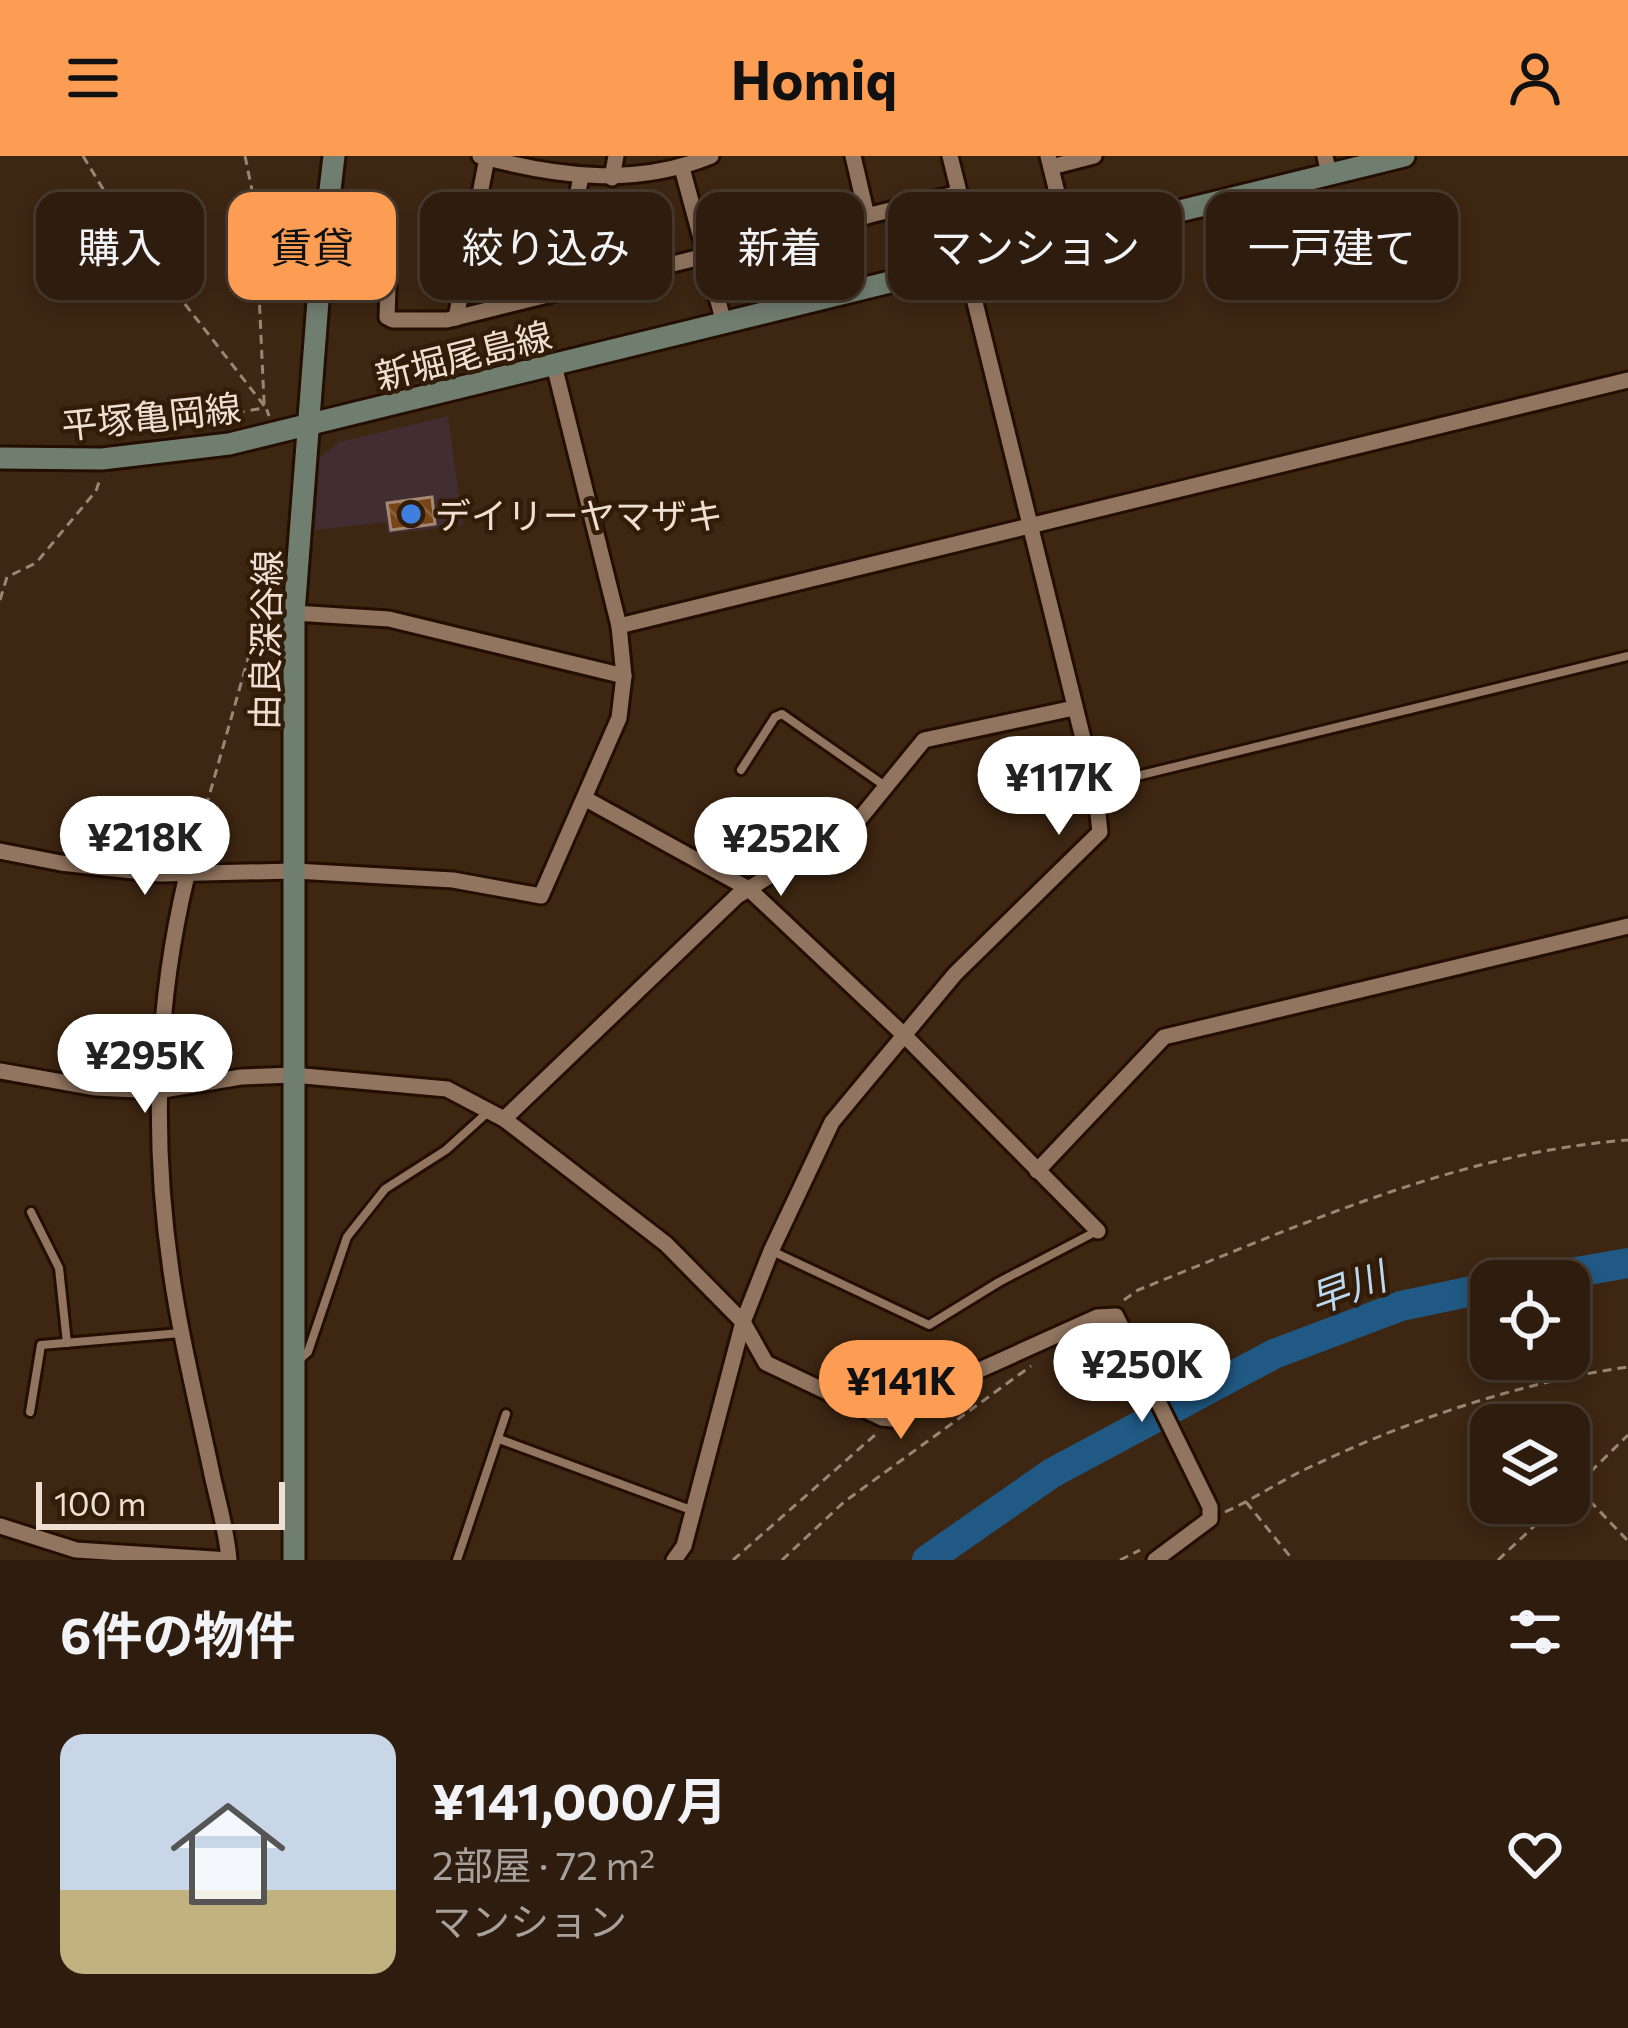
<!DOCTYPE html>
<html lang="ja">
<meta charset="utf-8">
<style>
:root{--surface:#2e1c0e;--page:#362517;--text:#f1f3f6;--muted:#a7a19e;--line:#493a2e;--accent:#fc9d53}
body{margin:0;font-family:Commissioner,"Noto Sans JP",sans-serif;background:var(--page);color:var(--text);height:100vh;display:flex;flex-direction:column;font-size:45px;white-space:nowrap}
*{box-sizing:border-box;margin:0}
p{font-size:39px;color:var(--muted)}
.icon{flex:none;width:66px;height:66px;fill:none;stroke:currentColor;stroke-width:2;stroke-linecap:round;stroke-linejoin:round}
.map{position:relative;height:1404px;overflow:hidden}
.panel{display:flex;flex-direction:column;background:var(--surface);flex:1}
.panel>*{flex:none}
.guide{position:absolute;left:36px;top:36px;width:1557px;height:108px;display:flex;gap:24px}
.fabs{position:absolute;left:1470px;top:1104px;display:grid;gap:24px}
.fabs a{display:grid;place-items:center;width:120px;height:120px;border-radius:24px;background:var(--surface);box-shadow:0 6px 18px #0003,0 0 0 3px var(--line);font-size:60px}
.scale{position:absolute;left:36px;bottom:30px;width:249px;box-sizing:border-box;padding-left:12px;border:6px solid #efdfd3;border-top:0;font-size:33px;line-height:42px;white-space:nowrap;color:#efdfd3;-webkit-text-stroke:9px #321c08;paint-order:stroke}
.price{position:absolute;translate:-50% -102px;padding:0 27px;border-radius:42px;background:#fff;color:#222;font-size:39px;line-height:78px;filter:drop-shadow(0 3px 6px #0008)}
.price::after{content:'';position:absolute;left:50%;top:72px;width:36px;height:27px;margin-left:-18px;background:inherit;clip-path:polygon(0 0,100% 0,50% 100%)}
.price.active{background:var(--accent);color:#111}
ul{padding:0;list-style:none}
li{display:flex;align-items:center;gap:36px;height:300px;padding:0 60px}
li span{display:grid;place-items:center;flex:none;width:336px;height:240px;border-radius:24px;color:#555}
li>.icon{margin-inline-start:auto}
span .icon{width:144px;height:144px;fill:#fffc;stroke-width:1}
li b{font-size:51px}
h2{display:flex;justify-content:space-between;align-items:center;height:144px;padding:0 60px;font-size:51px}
.pill{padding:0 42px;border-radius:24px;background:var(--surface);box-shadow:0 6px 18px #0003,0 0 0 3px var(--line);font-size:42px;line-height:108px}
.pill.active{background:var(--accent);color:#111}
header{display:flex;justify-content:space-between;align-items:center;height:156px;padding:0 60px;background:var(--accent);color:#111;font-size:54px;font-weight:700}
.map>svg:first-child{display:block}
.commercial{fill:#412d32}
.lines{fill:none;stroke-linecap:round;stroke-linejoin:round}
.river{stroke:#205983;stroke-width:30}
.building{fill:url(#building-back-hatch);stroke:#a48772;stroke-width:3}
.service-casing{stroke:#230e00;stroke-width:14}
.minor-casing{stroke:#230e00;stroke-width:21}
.secondary-casing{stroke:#230e00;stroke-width:27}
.path{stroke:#998676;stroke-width:3;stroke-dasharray:9 6;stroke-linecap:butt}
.service{stroke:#917560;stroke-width:8}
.minor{stroke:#917560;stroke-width:15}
.secondary{stroke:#707e70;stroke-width:21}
.shop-dot{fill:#3f7fe0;stroke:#321c08;stroke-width:4.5}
.labels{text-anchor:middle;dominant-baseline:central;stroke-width:9;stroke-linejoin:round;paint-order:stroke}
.street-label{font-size:36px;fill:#efdfd3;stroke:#321c08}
.poi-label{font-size:36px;fill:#efdfd3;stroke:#321c08;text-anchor:start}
.water-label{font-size:39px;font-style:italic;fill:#bad8f1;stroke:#321c08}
</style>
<header><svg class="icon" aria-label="menu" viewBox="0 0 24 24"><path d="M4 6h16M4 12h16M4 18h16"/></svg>Homiq<svg class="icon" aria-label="person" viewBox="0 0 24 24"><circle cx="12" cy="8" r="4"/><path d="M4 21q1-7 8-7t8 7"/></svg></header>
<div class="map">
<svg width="1628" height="1404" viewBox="0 0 1628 1404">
<defs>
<pattern id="building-back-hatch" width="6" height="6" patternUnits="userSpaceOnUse" patternTransform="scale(3)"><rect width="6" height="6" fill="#774518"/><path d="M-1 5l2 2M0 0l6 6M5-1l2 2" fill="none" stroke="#8b5f39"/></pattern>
</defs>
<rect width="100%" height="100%" fill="#3d2612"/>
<path class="commercial" d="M448,260l15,109 -75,9 -2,-12 -71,8 5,-73 20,-15z"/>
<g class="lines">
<g class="river">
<path d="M1526,1125l102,-18"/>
<path d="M927,1404l125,-87 222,-119 127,-48 90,-19"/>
</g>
</g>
<path class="building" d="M432,341l3,27 -44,6 -4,-27z"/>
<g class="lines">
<defs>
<g id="service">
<path d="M741,614l34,-53 7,-3 103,72"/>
<path d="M1096,630l532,-130"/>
<path d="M31,1056l28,56 8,75"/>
<path d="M772,1095l157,74 70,-43 96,-50"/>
<path d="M301,1202l7,-6 39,-115 38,-48 61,-39 42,-38"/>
<path d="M30,1256l11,-67 140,-12"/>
<path d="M499,1283l192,71"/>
<path d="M457,1404l49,-146"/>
</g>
<g id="minor">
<path d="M480,0c78,21 155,31 231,0"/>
<path d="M853,0l14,60"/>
<path d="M950,0l26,104"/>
<path d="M1048,0l20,81"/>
<path d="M1325,0l4,18"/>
<path d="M1051,11l43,-11"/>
<path d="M682,12l42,155"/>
<path d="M612,22l4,-22"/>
<path d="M320,119l61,4 7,9 -1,29 6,3h54l512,-127"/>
<path d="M575,132l-5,-58 11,-53"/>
<path d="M456,162l31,-160"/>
<path d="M294,457l95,6 235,57"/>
<path d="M619,470l1009,-246"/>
<path d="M586,643l163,90 155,146 194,196"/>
<path d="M0,695l61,12 99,11 135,-3 158,9 88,16 78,-178 5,-42 -5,-50 -65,-261"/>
<path d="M0,915l96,17 61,3 84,-14 52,-2 154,14 57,30 162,125 77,78 23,41 116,55 10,1 81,-46 124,-56 19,-1 94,191v12l-55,41"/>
<path d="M504,963l233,-223 120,-74 67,-82 150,-32"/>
<path d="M1037,1015l127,-134 464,-111"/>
<path d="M0,1370l76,24 153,10c-2,-27 -10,-55 -16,-81 -12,-57 -26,-114 -36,-171 -28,-158 -24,-320 21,-474"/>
<path d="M674,1404l10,-14 59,-224 28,-71 61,-129 123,-148 145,-142 -5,-45 -130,-525"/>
</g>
<g id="secondary">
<path d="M0,302l102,1 127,-15 1175,-288"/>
<path d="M294,1404v-947l26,-338 14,-119"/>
</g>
</defs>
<use href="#service" class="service-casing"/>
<use href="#minor" class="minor-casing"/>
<use href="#secondary" class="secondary-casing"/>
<g class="path">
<path d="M83,0l48,79 135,173"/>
<path d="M245,0l10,49 9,197 5,14"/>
<path d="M226,267l7,-10 31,-5"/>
<path d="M0,444l7,-23 29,-14 60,-72 4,-12"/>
<path d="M202,665l76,-268"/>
<path d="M1124,1144l14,-10c159,-63 317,-137 490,-150"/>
<path d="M1569,1323l59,62"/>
<path d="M1569,1337l59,-58"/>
<path d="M1246,1346l47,58"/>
<path d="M1225,1356c29,-13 55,-31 83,-44 98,-47 212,-86 320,-101"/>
<path d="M733,1404l143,-126"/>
<path d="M782,1404l62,-58 187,-136"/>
<path d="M1120,1404l20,-10"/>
<path d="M1498,1404l61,-57"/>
</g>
<use href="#service" class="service"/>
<use href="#minor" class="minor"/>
<use href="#secondary" class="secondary"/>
</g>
<circle class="shop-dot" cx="411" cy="358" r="12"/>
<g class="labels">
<g class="street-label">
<text transform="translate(463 198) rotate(-14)">新堀尾島線</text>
<text transform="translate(151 259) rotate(-6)">平塚亀岡線</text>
<text transform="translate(264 484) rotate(-89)">由良深谷線</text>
</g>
<g class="poi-label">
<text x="435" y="358">デイリーヤマザキ</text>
</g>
<g class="water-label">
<text transform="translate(1347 1130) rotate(-20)">早川</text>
</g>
</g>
</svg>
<div class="fabs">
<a><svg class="icon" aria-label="locate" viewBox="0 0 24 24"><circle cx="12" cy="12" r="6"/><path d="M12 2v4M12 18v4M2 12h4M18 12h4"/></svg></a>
<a><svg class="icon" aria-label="layers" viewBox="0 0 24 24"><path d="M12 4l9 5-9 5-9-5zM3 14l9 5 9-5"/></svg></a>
</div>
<div class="scale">100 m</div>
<b class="price" style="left:1059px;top:682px">¥117K</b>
<b class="price" style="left:145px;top:742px">¥218K</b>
<b class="price" style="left:781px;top:743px">¥252K</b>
<b class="price" style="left:145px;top:960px">¥295K</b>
<b class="price" style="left:1142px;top:1269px">¥250K</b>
<b class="price active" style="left:901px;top:1286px">¥141K</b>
<div class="guide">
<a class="pill">購入</a>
<a class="pill active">賃貸</a>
<a class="pill">絞り込み</a>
<a class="pill">新着</a>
<a class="pill">マンション</a>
<a class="pill">一戸建て</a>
</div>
</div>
<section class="panel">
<h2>6件の物件<svg class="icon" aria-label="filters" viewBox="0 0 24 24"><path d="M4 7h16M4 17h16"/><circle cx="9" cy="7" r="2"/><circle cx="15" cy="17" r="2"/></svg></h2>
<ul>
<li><span style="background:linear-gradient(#c9d6e8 65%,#c2b280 0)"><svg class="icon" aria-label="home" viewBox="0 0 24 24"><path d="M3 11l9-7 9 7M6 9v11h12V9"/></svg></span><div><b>¥141,000/月</b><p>2部屋 · 72 m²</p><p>マンション</p></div><svg class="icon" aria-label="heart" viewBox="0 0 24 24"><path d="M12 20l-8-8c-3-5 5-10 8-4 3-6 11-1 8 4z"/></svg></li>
</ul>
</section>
